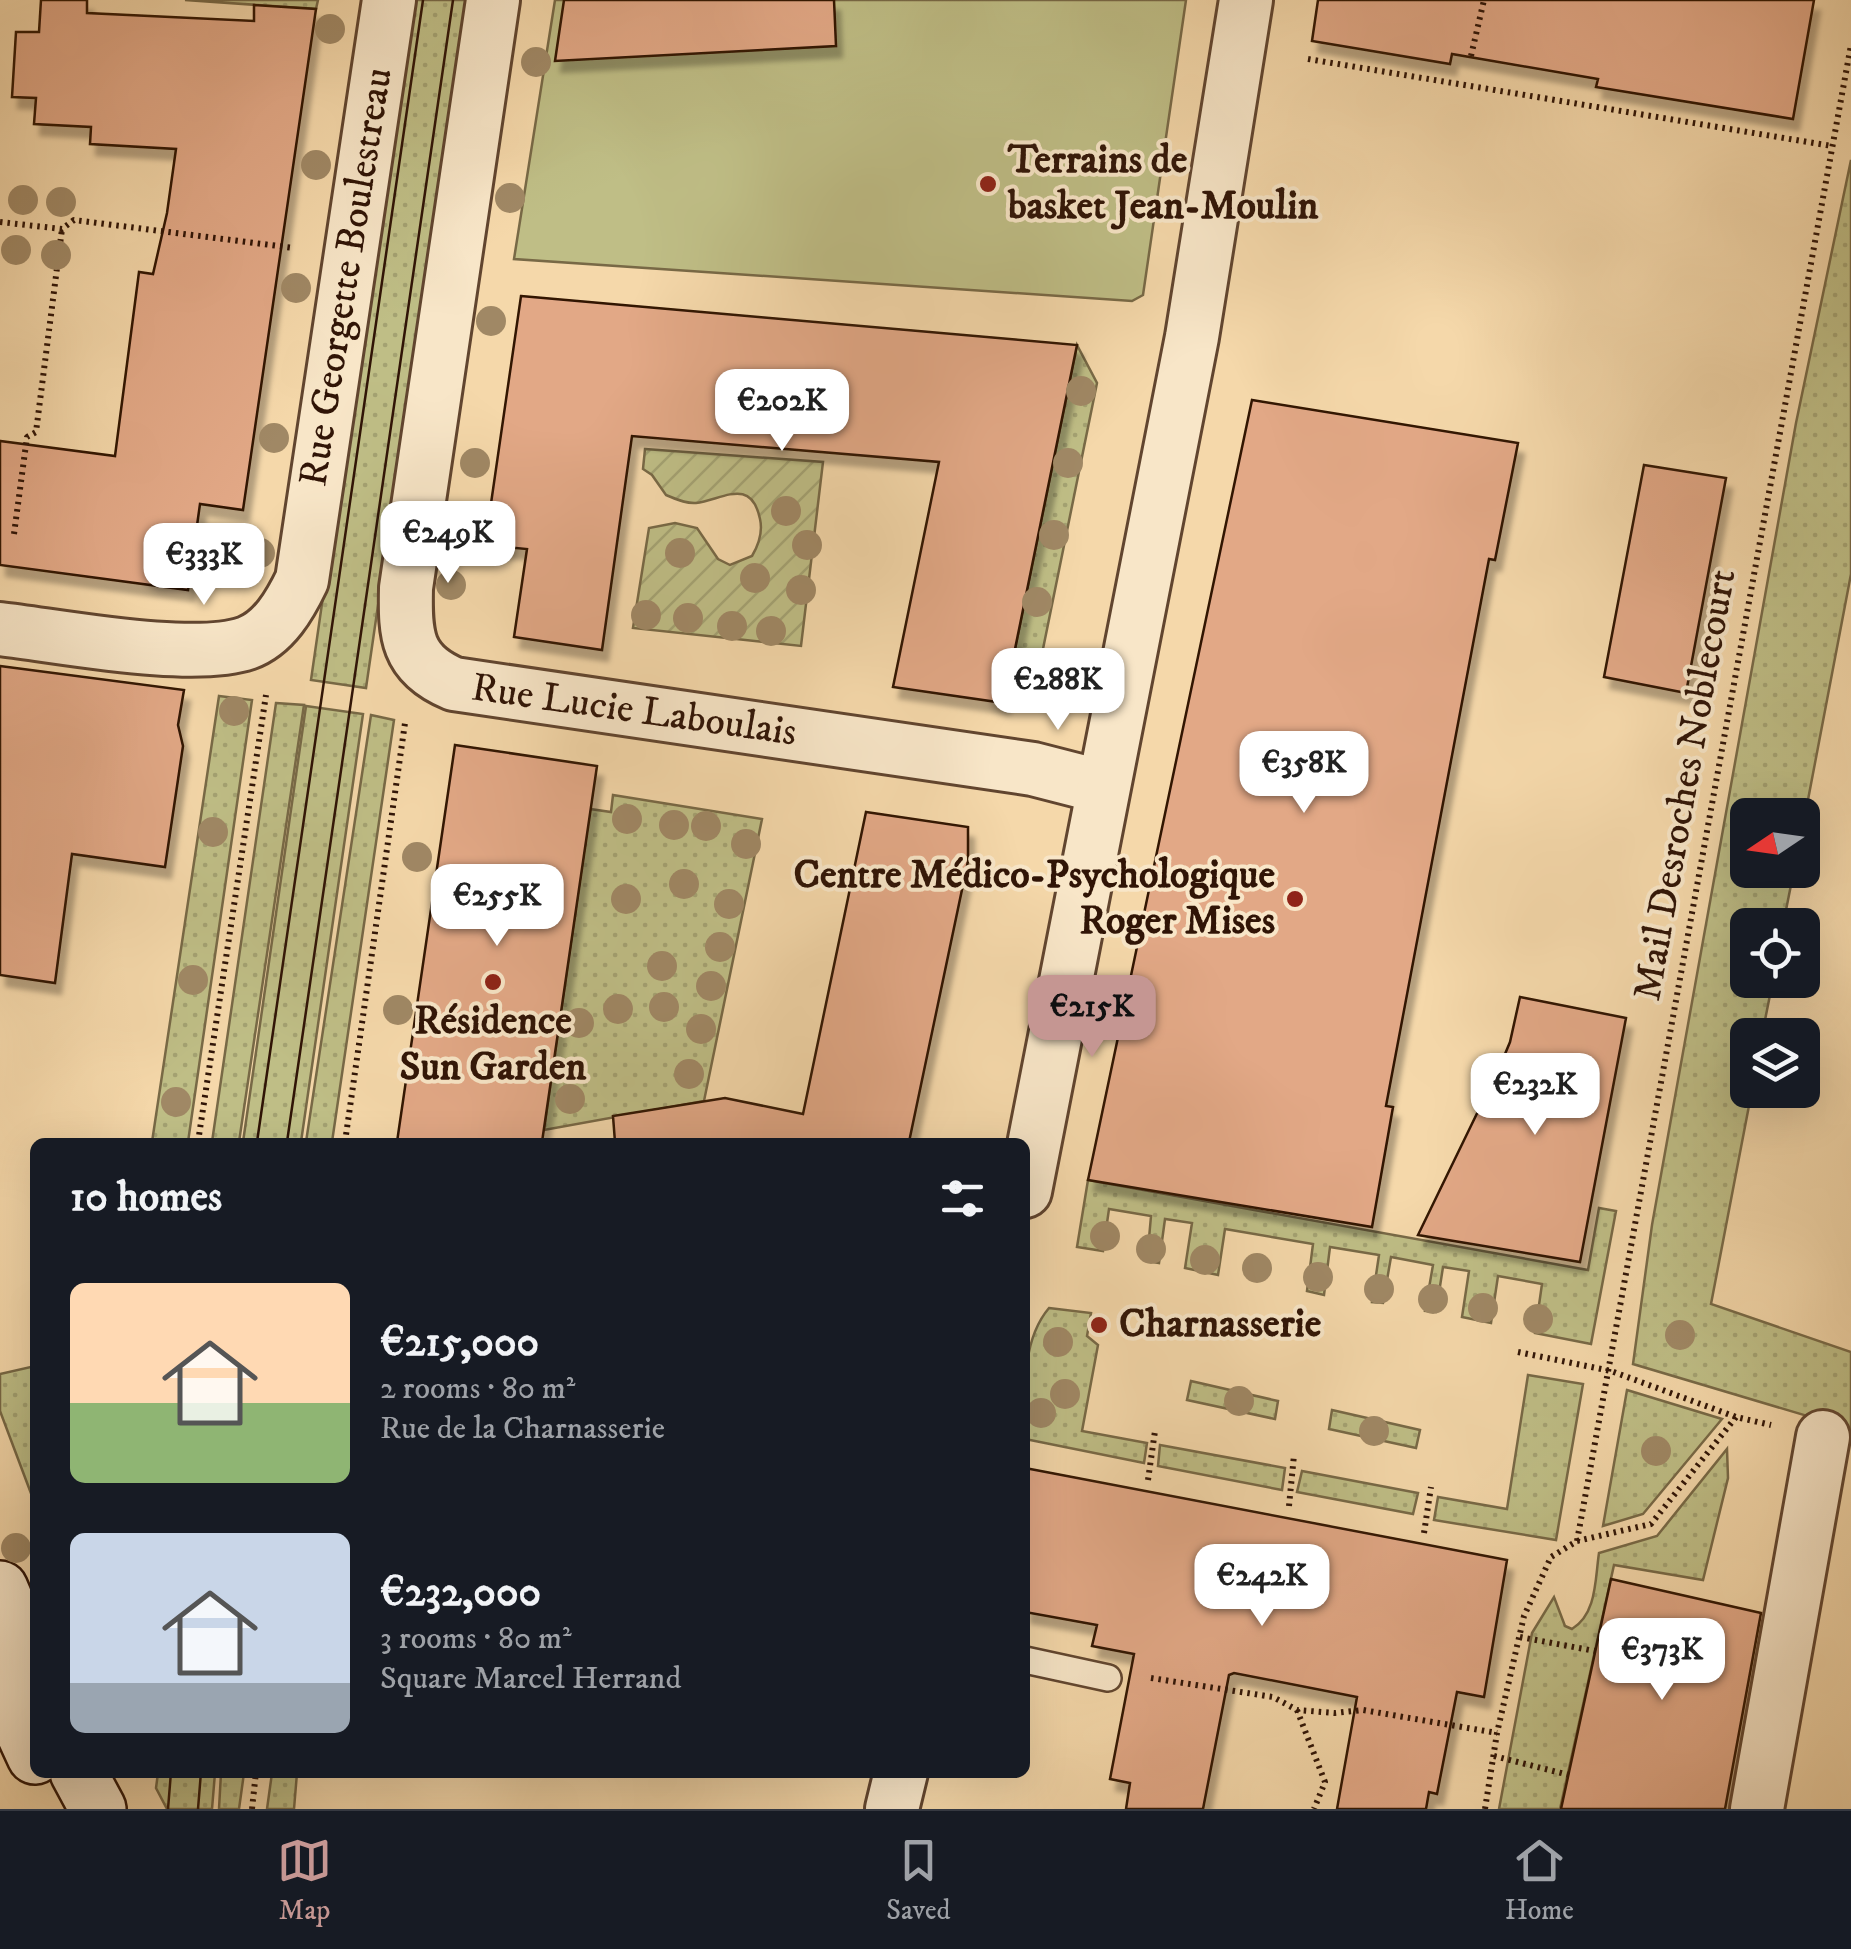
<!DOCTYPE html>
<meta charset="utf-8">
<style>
:root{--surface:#171b24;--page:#20242c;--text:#f1f3f6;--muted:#9ea1a6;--line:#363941;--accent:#c59692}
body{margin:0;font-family:"IM FELL DW Pica",serif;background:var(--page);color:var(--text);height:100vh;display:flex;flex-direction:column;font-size:38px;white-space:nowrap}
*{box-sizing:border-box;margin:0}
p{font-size:32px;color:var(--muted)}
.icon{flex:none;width:55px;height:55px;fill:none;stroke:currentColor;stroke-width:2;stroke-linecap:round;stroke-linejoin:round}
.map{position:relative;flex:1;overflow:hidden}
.panel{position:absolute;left:30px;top:1138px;width:1000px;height:640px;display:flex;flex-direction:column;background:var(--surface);border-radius:15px;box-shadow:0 10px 40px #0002}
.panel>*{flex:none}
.needle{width:65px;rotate:257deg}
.fabs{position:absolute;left:1730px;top:798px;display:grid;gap:20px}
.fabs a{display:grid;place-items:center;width:90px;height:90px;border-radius:15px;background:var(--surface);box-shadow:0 10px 40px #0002;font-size:50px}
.price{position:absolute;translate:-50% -85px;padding:0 22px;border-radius:20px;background:#fff;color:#222;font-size:32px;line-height:65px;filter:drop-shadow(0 2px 5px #0008)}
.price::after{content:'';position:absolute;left:50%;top:60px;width:30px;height:22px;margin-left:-15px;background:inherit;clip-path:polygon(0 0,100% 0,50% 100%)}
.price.on{background:var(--accent);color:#111}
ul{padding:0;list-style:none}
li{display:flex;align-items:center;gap:30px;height:250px;padding:0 40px}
li span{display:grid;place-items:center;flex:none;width:280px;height:200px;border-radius:15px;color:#555}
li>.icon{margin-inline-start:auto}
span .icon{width:120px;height:120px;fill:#fffc;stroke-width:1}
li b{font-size:42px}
h2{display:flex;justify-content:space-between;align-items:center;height:120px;padding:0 40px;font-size:42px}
.menu{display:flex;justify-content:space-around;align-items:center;height:140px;border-top:2px solid var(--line);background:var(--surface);font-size:28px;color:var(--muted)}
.menu a{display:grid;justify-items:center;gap:5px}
.menu .on{color:var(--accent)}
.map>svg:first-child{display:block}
.grass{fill:url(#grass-dots);stroke:#786946;stroke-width:2.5}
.garden{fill:url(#garden-furrows);stroke:#786946;stroke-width:2.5}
.pitch{fill:#bfbe86;stroke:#786946;stroke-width:2.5}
.building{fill:#e2a886;stroke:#301406;stroke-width:2.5;filter:url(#shadow)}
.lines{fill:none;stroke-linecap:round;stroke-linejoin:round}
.lane-casing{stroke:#61452f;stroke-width:30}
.street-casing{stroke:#61452f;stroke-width:58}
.secondary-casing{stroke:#301406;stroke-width:60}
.path{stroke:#301406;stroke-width:6;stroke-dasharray:2.5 5;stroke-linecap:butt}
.lane{stroke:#f8e6c8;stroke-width:25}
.street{stroke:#f8e6c8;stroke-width:52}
.secondary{stroke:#f8e6c8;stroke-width:55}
.tram{stroke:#301406;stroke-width:2.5}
.tree{fill:#a08865}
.poi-dot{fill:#8f2418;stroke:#f8e6c8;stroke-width:4}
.labels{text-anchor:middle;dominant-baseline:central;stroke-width:8;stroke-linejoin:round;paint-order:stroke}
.poi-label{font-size:40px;font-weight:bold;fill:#301406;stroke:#f8e6c8;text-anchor:start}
.street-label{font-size:40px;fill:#301406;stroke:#f8e6c8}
</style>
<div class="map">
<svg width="1851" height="1809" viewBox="0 0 1851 1809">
<defs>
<pattern id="grass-dots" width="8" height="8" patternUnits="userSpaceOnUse" patternTransform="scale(2.5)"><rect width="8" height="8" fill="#bfbe86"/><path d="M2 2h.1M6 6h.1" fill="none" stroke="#a4a272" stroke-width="1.8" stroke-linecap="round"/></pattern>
<pattern id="garden-furrows" width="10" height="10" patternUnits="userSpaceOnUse" patternTransform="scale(2.5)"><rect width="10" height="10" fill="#bfbe86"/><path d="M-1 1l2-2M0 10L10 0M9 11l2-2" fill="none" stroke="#a4a272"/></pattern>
<filter id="shadow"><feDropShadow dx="6" dy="11" stdDeviation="2.5" flood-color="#0004"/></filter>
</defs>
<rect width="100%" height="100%" fill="#f5d8aa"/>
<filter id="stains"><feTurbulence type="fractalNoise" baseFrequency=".002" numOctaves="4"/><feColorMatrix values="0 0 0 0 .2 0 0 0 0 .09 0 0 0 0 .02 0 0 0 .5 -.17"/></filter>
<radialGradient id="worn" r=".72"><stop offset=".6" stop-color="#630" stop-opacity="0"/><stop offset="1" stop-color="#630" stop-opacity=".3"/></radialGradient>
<g class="grass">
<path d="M185,0h133l-2,9z"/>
<path d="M409,0h57l-100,688 -55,-8z"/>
<path d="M1851,160v414l-48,252 -1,-11h-54v55h46l-11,55h-35v55h25l-11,55h-14v55h4l-41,214 140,48v77l-218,-65 19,-139 144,-802z"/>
<path d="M1077,345l20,38 -66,325 -27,-5z"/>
<path d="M219,696l33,4 -64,442h-36z"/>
<path d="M276,703l28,2 -65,437h-27z"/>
<path d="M306,706l57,8 -62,428h-58z"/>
<path d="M371,715l23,5 -62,422h-26z"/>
<path d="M613,795l149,24 -58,282 -160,29 46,-321 21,3z"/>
<path d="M1088,1180l500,90 11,-62 17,3 -25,133 -56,-11 7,-49 -44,-8 -7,47 -29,-6 7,-46 -26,-4 -7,45 -11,-1 8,-46 -42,-8 -8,46 -11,-1 7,-47 -49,-8 -6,48 -17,-4 6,-47 -88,-15 -7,46 -33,-7 7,-45 -27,-4 -6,44 -12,-2 4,-45 -42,-7 -6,42 -26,-4z"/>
<path d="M1049,1308l42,5 -4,23 11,9 -16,86 65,12 -3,20 -119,-24c0,-42 -5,-97 24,-131z"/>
<path d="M35,1366v138l-35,-93v-37z"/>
<path d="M1528,1375l55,9 -27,156 -122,-20 4,-23 69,12z"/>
<path d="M1191,1381l87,20 -3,18 -88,-19z"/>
<path d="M1627,1390l95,29 -79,95 -40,12z"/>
<path d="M1332,1410l88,20 -4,18 -87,-19z"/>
<path d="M1160,1445l125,23 -3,22 -124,-24z"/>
<path d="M1727,1449l1,29 -25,102 -89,-15 -54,244h-61l33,-176 22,-36 11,29 7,3c25,-15 23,-50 27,-76l58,-17z"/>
<path d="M1302,1471l116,22 -5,21 -116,-22z"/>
<path d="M158,1773h57l-3,36h-45l-11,-21z"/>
<path d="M221,1773h23l-5,36h-20z"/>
<path d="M272,1773h25l-3,36h-27z"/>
</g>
<path class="garden" d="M645,449l178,13 -22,184 -168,-18 16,-100 26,-5 22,5 21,31 12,6 22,-9c7,-12 11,-24 8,-37 -9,-43 -38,-19 -64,-16 -10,1 -20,-4 -30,-8l-14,-20 -9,-6z"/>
<path class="pitch" d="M555,0h631l-43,295 -11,6 -618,-42z"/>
<g class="building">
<path d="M41,0h46v13l167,8v-16l62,4 -73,501 -43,-6 -12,86 -188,-25v-124l115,15 24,-184 14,2 14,-61 9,-64 -86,-5 1,-17 -57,-3 2,-26 -24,-1 4,-65h23z"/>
<path d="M564,0h270l2,46 -281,15z"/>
<path d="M1318,0h496l-21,119 -197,-32 2,-8 -146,-25 -2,10 -138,-23z"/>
<path d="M521,296l556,49 -73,358 -111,-16 46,-225 -307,-26 -30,214 -88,-13 13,-88 -42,-4z"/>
<path d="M1252,400l266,43 -23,117 -6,-1 -103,547 7,1 -21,120 -284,-47z"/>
<path d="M1644,465l82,13 -40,215 -82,-16z"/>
<path d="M0,666l184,24 -6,35 5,21 -18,121 -93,-13 -17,129 -55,-8z"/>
<path d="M455,745l142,21 -55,376h-145z"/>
<path d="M866,812l102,15v34l-59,281h-294l-2,-26 112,-18 78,16z"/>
<path d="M1520,997l106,21 -46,244 -162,-27 82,-169 10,-24z"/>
<path d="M1025,1468l482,92 -23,137 -27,-5 -20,102 -8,-2 -3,17h-89l20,-112 -123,-24 -5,2 -26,134h-77l4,-26 -20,-4 24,-125 -42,-8 5,-21 -72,-13z"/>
<path d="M1611,1579l150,34 -36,196h-164z"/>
</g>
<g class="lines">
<defs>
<path id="lane" d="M1025,1660l83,18"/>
<g id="street">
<path d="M493,0l-87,588c-1,47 0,76 48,96l579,85 70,18"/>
<path d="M0,629c61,7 193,33 247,14 27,-10 43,-38 55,-63l87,-580"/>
<path d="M1025,1191l167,-854 54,-337"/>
<path d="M892,1809l9,-37"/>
<path d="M1757,1809l66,-372"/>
</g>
<g id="secondary">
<path d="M0,1589l35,82"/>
<path d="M0,1680l35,76"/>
<path d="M78,1772l20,37"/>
</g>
</defs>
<use href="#lane" class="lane-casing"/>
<use href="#street" class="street-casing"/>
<use href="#secondary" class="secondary-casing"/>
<g class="path">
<path d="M1471,56l13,-56"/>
<path d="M1308,59l524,87"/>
<path d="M0,222l62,7 12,-9 220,28"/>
<path d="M14,534l13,-97 9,-5 26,-203"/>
<path d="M198,1142l68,-447"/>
<path d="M345,1142l60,-419"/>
<path d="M1518,1352l93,19 125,46 35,8"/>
<path d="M1148,1480l7,-49"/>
<path d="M1289,1506l5,-51"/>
<path d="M1424,1533l7,-46"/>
<path d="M1577,1541l74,-17 85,-107"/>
<path d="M1520,1637l75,14"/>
<path d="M1151,1678l122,19 24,13 38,3 28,-3 134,23"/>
<path d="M1297,1710l28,72 -11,27"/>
<path d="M1494,1756l75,19"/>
<path d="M252,1809l4,-37"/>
<path d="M1485,1809l12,-76 27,-117 27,-59 26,-16 274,-1496"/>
</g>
<use href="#lane" class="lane"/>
<use href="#street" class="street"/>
<use href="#secondary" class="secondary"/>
<g class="tram">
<path d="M257,1142l166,-1142"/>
<path d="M287,1142l166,-1142"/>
<path d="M168,1809l3,-37"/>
<path d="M198,1809l3,-37"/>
</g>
</g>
<g class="tree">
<circle cx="330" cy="29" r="15"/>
<circle cx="536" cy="62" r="15"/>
<circle cx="316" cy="165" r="15"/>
<circle cx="510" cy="198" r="15"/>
<circle cx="23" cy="200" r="15"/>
<circle cx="61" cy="202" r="15"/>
<circle cx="16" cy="250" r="15"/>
<circle cx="56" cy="255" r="15"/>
<circle cx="296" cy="288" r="15"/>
<circle cx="491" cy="321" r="15"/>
<circle cx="1081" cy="391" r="15"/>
<circle cx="274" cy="438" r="15"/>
<circle cx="475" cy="463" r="15"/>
<circle cx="1068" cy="463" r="15"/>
<circle cx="786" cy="511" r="15"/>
<circle cx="1054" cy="535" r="15"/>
<circle cx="807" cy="545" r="15"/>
<circle cx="260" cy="553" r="15"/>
<circle cx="680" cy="553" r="15"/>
<circle cx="755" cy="578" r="15"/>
<circle cx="451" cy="585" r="15"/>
<circle cx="801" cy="590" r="15"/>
<circle cx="1037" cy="602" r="15"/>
<circle cx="646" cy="615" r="15"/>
<circle cx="688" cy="618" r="15"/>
<circle cx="732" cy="626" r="15"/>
<circle cx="771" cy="631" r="15"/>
<circle cx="1024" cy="681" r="15"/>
<circle cx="234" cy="711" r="15"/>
<circle cx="627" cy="819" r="15"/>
<circle cx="674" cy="825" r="15"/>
<circle cx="706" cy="826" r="15"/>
<circle cx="213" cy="832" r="15"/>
<circle cx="746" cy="844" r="15"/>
<circle cx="417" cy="857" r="15"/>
<circle cx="684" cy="884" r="15"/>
<circle cx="626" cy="899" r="15"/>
<circle cx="729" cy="904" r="15"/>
<circle cx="720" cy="947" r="15"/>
<circle cx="662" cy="966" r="15"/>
<circle cx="193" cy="980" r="15"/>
<circle cx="711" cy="986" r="15"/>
<circle cx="664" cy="1007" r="15"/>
<circle cx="618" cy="1009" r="15"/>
<circle cx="398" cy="1010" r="15"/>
<circle cx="579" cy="1023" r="15"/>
<circle cx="701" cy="1029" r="15"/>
<circle cx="689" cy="1074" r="15"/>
<circle cx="570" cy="1099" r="15"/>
<circle cx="176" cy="1102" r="15"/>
<circle cx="1105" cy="1236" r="15"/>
<circle cx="1151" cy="1249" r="15"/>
<circle cx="1205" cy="1260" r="15"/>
<circle cx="1257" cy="1268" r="15"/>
<circle cx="1318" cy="1277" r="15"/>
<circle cx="1379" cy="1289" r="15"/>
<circle cx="1433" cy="1299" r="15"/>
<circle cx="1483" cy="1308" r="15"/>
<circle cx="1538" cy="1319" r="15"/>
<circle cx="1680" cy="1335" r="15"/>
<circle cx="1058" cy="1342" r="15"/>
<circle cx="1065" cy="1394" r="15"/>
<circle cx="1239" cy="1401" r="15"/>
<circle cx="1041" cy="1413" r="15"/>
<circle cx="1374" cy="1431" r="15"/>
<circle cx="1656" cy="1451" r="15"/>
<circle cx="16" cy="1548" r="15"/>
</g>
<g class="poi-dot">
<circle cx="988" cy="184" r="10"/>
<circle cx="1295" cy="899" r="10"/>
<circle cx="493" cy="982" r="10"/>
<circle cx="1099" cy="1325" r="10"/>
</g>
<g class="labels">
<g class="poi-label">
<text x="1008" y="161">Terrains de<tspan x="1008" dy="46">basket Jean-Moulin</tspan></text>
<text x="1275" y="876" text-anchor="end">Centre Médico-Psychologique<tspan x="1275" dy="46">Roger Mises</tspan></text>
<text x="493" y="1022" text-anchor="middle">Résidence<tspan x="493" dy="46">Sun Garden</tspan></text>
<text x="1119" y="1325">Charnasserie</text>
</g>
<g class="street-label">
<text transform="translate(347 277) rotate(-81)">Rue Georgette Boulestreau</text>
<text transform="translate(634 711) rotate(8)">Rue Lucie Laboulais</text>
<text transform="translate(1686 785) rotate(-80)">Mail Desroches Noblecourt</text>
</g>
</g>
<rect width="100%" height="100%" filter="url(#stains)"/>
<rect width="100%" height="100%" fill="url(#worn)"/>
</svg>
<div class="fabs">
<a><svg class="needle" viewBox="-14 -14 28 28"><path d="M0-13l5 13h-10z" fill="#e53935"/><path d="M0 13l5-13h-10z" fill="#9ea1a6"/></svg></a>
<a><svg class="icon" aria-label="locate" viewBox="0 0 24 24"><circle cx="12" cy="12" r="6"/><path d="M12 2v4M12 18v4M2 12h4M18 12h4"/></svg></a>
<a><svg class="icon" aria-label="layers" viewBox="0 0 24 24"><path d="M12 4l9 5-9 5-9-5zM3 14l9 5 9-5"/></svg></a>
</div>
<b class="price" style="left:782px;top:454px">€202K</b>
<b class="price" style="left:448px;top:586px">€249K</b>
<b class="price" style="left:204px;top:608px">€333K</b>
<b class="price" style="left:1058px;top:733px">€288K</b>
<b class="price" style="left:1304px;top:816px">€358K</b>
<b class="price" style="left:497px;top:949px">€255K</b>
<b class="price on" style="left:1092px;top:1060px">€215K</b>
<b class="price" style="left:1535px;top:1138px">€232K</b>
<b class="price" style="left:1262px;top:1629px">€242K</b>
<b class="price" style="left:1662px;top:1703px">€373K</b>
<section class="panel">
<h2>10 homes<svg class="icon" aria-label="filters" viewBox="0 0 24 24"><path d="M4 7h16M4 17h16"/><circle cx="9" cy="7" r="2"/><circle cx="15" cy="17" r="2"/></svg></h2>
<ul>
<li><span style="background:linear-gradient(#ffd9b3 60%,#8fb573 0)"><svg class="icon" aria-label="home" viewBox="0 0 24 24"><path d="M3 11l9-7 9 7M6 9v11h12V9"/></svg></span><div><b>€215,000</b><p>2 rooms · 80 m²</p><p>Rue de la Charnasserie</p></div></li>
<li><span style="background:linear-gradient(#c9d6e8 75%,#9aa5b1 0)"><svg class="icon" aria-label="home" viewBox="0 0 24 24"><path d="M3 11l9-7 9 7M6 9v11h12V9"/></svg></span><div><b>€232,000</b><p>3 rooms · 80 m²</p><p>Square Marcel Herrand</p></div></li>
</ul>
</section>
</div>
<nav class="menu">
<a class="on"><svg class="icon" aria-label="map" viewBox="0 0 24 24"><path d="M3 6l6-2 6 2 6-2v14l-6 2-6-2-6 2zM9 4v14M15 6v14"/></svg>Map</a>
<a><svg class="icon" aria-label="saved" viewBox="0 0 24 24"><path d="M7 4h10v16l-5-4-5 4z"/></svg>Saved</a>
<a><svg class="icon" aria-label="home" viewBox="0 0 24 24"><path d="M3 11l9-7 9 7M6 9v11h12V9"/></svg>Home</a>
</nav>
